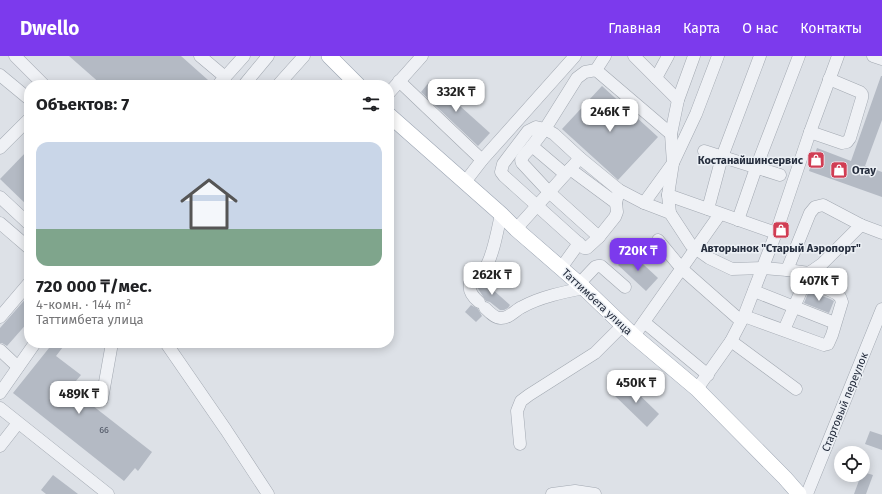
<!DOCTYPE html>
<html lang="ru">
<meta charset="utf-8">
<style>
:root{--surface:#fff;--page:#f6f6f6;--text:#202124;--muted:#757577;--accent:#7c3aed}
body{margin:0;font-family:"Fira Sans",sans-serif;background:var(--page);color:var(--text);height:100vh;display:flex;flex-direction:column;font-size:15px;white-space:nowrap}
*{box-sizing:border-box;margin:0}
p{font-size:13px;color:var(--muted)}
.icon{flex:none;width:22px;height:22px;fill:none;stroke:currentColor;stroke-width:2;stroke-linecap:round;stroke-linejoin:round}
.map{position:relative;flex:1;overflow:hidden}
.sheet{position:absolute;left:24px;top:24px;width:370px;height:268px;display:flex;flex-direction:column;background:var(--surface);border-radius:16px;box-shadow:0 2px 10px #0003}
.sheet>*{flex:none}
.tools{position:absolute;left:834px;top:390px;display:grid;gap:8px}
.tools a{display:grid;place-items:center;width:36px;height:36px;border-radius:50%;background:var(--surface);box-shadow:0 2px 10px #0003;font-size:20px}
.price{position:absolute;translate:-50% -34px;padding:0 9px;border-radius:8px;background:#fff;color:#222;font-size:13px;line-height:26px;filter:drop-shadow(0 1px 2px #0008)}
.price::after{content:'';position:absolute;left:50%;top:24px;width:12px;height:9px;margin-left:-6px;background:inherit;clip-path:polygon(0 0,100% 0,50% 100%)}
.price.active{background:var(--accent);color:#fff}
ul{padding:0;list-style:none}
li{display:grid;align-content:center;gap:8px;height:212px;padding:0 12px}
li span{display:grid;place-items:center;height:124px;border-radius:12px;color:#555}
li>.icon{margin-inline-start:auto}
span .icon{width:72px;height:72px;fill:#fffc;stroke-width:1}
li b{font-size:17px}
h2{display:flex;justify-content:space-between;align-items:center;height:48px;padding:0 12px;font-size:17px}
header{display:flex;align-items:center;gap:24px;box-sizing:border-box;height:56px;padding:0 20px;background:var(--accent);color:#fff}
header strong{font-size:19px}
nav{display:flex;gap:22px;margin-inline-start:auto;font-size:14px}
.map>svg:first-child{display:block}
.building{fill:#b4bac4}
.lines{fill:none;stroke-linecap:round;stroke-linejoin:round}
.minor-casing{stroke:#a2a8b1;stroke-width:13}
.major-casing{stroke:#9ca5b3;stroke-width:16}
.minor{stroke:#eff1f5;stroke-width:12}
.major{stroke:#fff;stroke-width:15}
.labels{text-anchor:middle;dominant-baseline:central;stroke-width:3;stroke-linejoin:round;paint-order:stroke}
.number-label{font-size:9px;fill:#4a5160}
.poi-label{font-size:11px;font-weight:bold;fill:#262e3e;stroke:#ecf0f5;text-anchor:end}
.street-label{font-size:11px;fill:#262e3e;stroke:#ecf0f5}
</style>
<header>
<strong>Dwello</strong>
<nav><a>Главная</a><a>Карта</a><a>О нас</a><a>Контакты</a></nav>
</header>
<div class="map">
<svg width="882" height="438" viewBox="0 0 882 438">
<rect width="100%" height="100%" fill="#dde1e7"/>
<g class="building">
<path d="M69,0h112l27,24 -5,5h-101z"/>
<path d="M881,20h1v44l-17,46 17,6v25l-73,-26 8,-23 34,13z"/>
<path d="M431,24l59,53 -12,13 -57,-54z"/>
<path d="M602,30l56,51 -40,43 -13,-12 -43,-39z"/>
<path d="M29,93v58l-29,-28z"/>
<path d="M630,196l28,26 -12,13 -28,-26z"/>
<path d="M482,224l28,25 -2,3 -4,2h-4l-10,-8 -4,-1 -9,-14v-3z"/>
<path d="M809,235l21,8 4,2 -5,12 -25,-10z"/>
<path d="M29,239v26l-22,25 -5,-3h-2v-15z"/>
<path d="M471,249l7,4 4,7 -6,6 -11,-10z"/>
<path d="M53,287h13l-10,13 25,19 -11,13 82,64 -14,19 -3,-3 -11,13 -111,-88z"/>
<path d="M624,324l35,34 -12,13 -35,-34z"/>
<path d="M870,375l12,4v15l-17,-6z"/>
<path d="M863,416l10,3 -7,19h-12l7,-19h2z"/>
<path d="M53,419l25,19h-32l-5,-4z"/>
</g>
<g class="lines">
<defs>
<g id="minor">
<path d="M15,0l29,29"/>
<path d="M200,0l25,21"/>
<path d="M605,0l-9,14 -11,2 -8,6 -32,51 9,5 26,24 39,32 25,13 26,10"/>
<path d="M634,0l44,44"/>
<path d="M694,0l-16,44 -7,34 2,29 -5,32 2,18 21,32 18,13 23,11 31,-1 24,2 22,3 13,-9 39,-39 21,8"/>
<path d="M873,0l9,3"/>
<path d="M596,14l75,64"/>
<path d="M0,19l29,24"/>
<path d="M656,22l12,-22"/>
<path d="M399,25l83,79"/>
<path d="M218,29l26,-29"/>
<path d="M244,29l24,-29"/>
<path d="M278,29l26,-29"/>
<path d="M389,37l33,-37"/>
<path d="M810,76l32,11 5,-1 3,-4 12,-40v-4l-2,-2 -31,-13"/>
<path d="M532,90l-8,9 -3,5 1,3 27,29 50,45"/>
<path d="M0,92l29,-29"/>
<path d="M704,95l76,24"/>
<path d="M570,113l46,34"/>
<path d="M565,118l-33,-28 13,-17 -9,-2 -8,4 -25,33 -2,8 3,4 80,72h3l12,-11 16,-20 2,-5 -1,-9 3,-13"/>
<path d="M465,126l17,-22 93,-104"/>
<path d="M668,139l108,38"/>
<path d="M0,141l29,27"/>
<path d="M644,147l29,-40 23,-49 22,-58"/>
<path d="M708,153l14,-52 38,-101"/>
<path d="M738,164l18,-52 43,-112"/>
<path d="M0,167l29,25"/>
<path d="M516,173l64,-71"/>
<path d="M658,184l24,29 59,52"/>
<path d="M561,212l18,-25"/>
<path d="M787,214l23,-57 5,-6 8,-2 38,20"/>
<path d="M579,228l16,-17 3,-1h3l24,21"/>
<path d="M754,235l81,32"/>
<path d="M479,246c-6,-5 -11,-11 -9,-19 1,-6 11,-10 15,-15 8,-11 13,-40 16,-54"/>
<path d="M485,252c4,4 10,10 15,10 9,1 15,-8 22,-11 18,-10 42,-15 62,-19"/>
<path d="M744,260l80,29 4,-1 4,-9 10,-33c-1,-2 -1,-5 -3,-6 -5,-6 -26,-11 -34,-14"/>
<path d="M0,261l29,-34"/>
<path d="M644,266l64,53"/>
<path d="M784,274l24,-55"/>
<path d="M634,280l86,-122"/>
<path d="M731,285l65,48"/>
<path d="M166,287l60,87 42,64"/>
<path d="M0,294l18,17"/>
<path d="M697,333l34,-48 13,-25 32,-83 34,-101 28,-76"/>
<path d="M0,337l35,-50"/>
<path d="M102,343l10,-56"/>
<path d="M0,352l108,86"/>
<path d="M520,388l-3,-33 4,-10 8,-6 66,-42 28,-28"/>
<path d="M0,390l18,-23"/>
<path d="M552,438l23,-3 20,3"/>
<path d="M807,438l75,-185"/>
</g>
<g id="major">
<path d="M329,0l29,29"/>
<path d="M389,59l112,99 15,15 68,59 50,48 63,53 88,89 14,16"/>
</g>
</defs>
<use href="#minor" class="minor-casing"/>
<use href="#major" class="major-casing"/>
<use href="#minor" class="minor"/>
<use href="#major" class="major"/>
</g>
<defs>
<symbol id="shop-square" viewBox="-11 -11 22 22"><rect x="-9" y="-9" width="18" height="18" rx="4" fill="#d13d53" stroke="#ecf0f5"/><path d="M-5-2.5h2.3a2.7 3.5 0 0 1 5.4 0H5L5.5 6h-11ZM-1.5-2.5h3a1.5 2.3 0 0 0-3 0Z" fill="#fff"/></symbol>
</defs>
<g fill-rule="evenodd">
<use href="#shop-square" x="806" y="94" width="20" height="20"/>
<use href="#shop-square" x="829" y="104" width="20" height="20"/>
<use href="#shop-square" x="771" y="164" width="20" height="20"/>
</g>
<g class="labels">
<g class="number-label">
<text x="104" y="374">66</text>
</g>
<g class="poi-label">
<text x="803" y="104">Костанайшинсервис</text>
<text x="852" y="114" text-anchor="start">Отау</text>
<text x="781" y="192" text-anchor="middle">Авторынок "Старый Аэропорт"</text>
</g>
<g class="street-label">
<text transform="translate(597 246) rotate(43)">Таттимбета улица</text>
<text transform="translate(845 346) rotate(-68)">Стартовый переулок</text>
</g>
</g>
</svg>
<div class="tools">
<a><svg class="icon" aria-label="locate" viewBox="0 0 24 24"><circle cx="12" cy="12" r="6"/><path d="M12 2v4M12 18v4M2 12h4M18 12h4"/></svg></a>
</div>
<b class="price" style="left:456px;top:57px">332K ₸</b>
<b class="price" style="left:610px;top:77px">246K ₸</b>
<b class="price active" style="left:638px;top:216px">720K ₸</b>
<b class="price" style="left:492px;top:240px">262K ₸</b>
<b class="price" style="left:819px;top:246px">407K ₸</b>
<b class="price" style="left:636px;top:348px">450K ₸</b>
<b class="price" style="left:79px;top:359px">489K ₸</b>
<section class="sheet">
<h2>Объектов: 7<svg class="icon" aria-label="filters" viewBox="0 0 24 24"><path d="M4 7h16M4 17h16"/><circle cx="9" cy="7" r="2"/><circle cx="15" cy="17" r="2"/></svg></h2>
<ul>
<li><span style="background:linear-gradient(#c9d6e8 70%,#7fa58c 0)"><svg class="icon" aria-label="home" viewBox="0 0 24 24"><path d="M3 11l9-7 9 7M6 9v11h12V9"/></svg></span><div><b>720 000 ₸/мес.</b><p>4-комн. · 144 m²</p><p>Таттимбета улица</p></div></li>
</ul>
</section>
</div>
